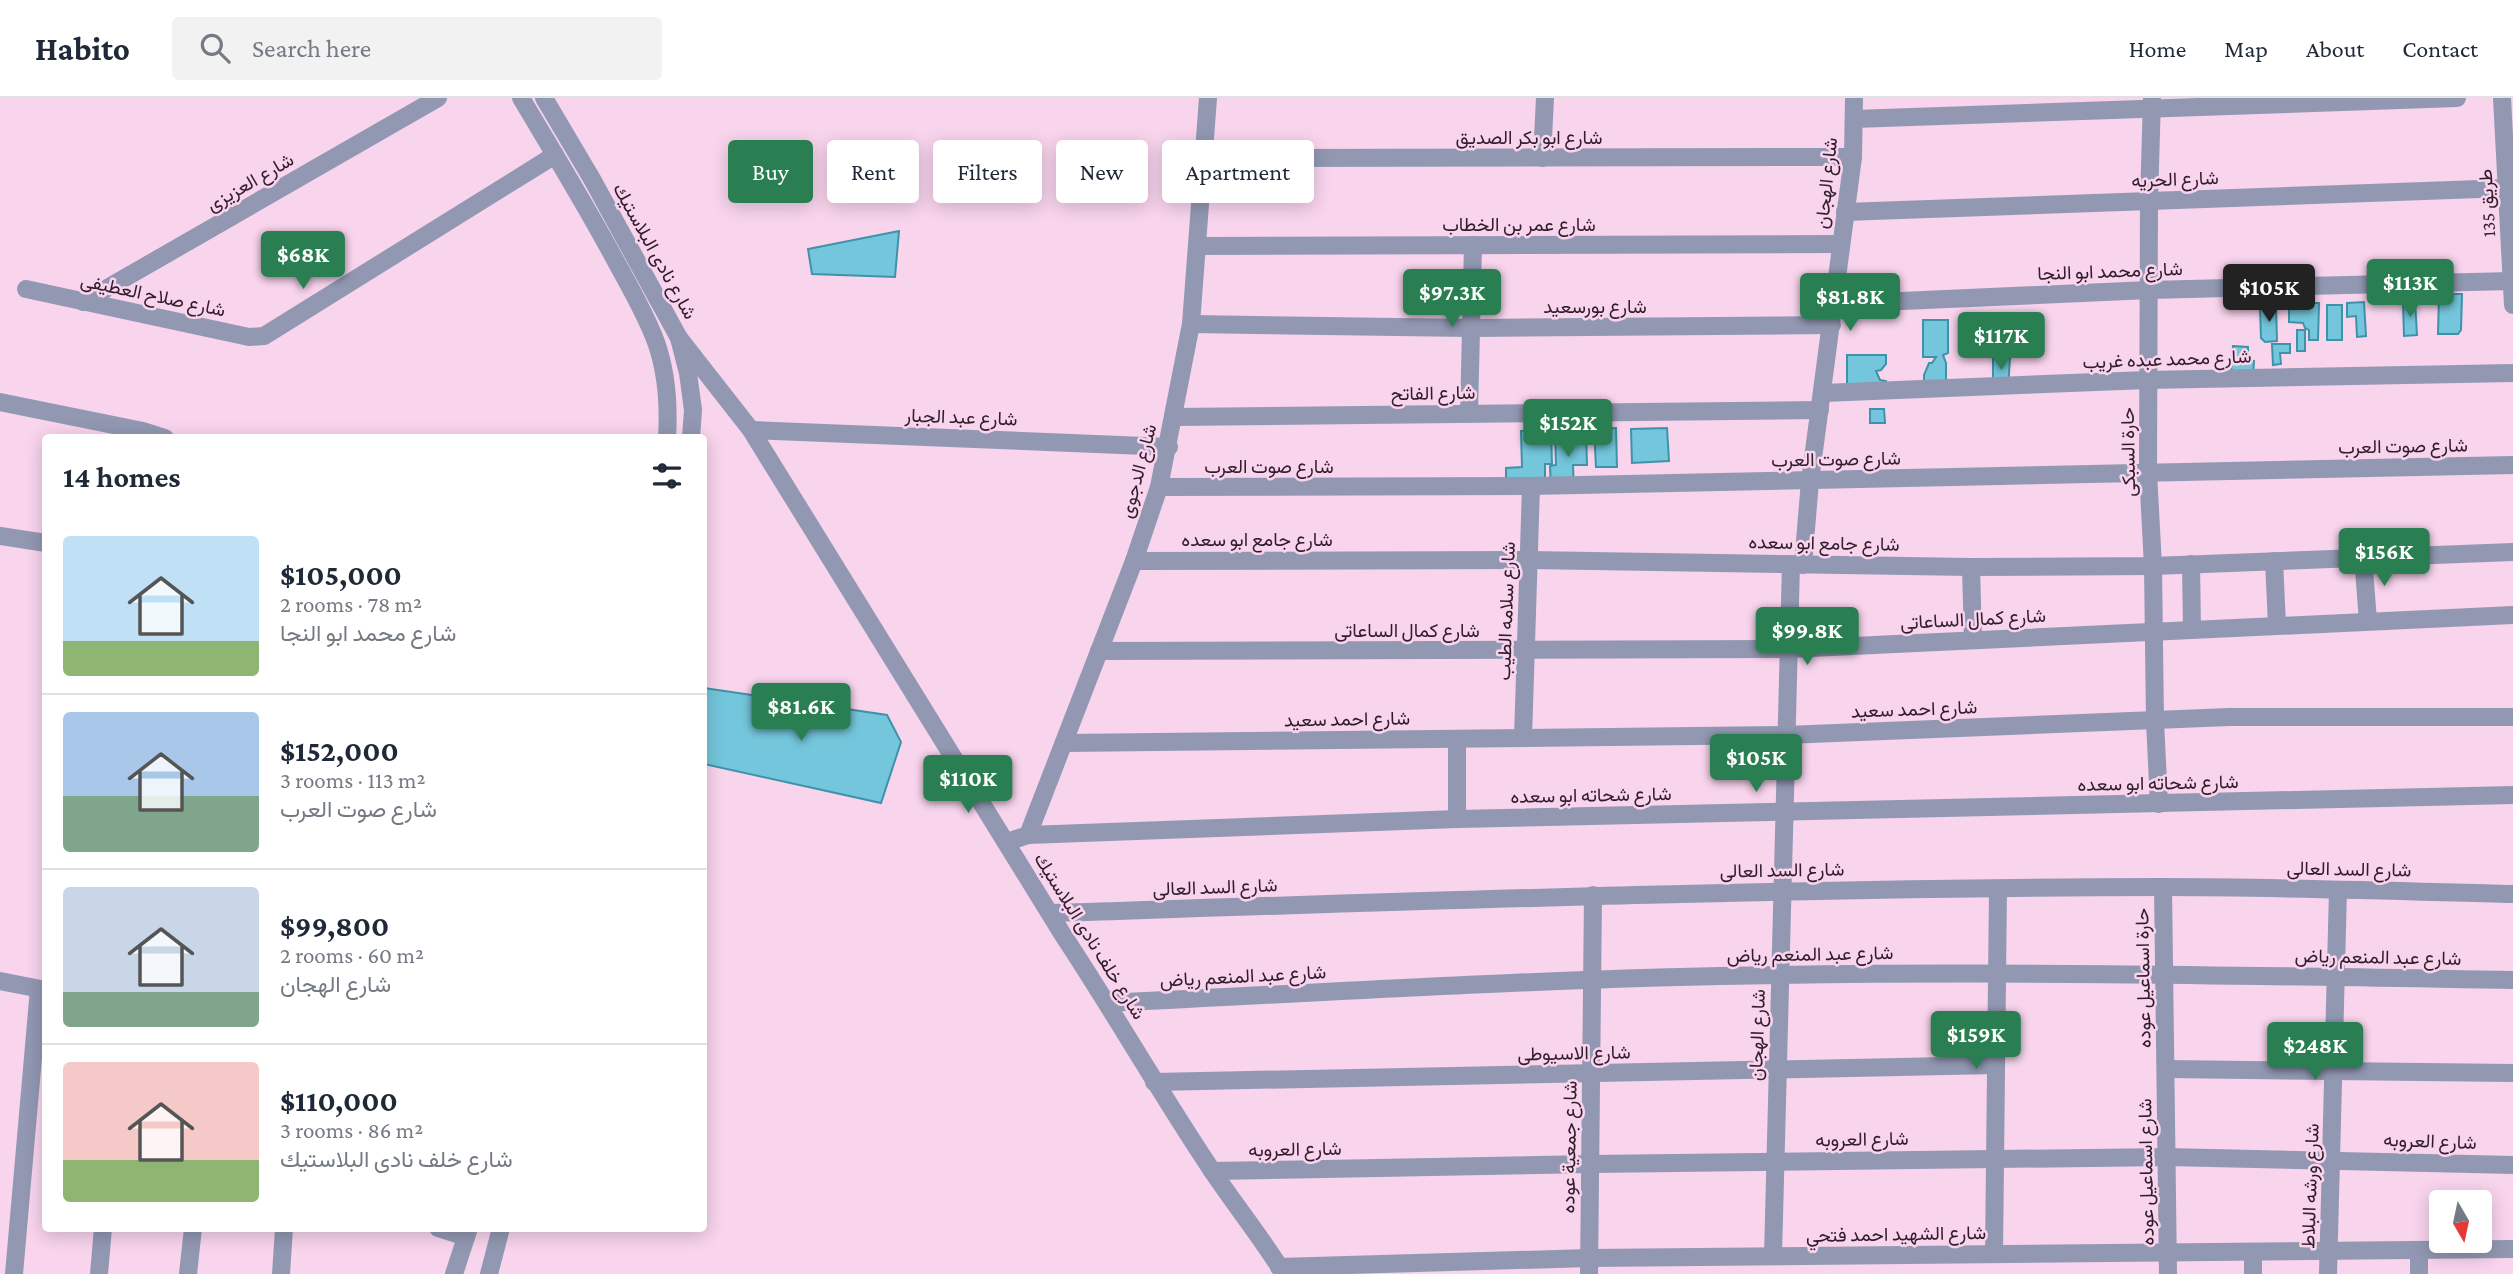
<!DOCTYPE html>
<meta charset="utf-8">
<style>
:root{--surface:#fff;--page:#f2f2f3;--text:#1f2937;--muted:#747a83;--line:#e0e1e3;--accent:#297f52}
body{margin:0;font-family:"Crimson Pro",Vazirmatn,serif;background:var(--page);color:var(--text);height:100vh;display:flex;flex-direction:column;font-size:26px;white-space:nowrap}
*{box-sizing:border-box;margin:0}
p{font-size:23px;color:var(--muted)}
.icon{flex:none;width:38px;height:38px;fill:none;stroke:currentColor;stroke-width:2;stroke-linecap:round;stroke-linejoin:round}
.map{position:relative;flex:1;overflow:hidden}
.sheet{position:absolute;left:42px;top:336px;width:665px;height:798px;display:flex;flex-direction:column;background:var(--surface);border-radius:7px;box-shadow:0 4px 18px #0003}
.sheet>*{flex:none}
.hud{position:absolute;left:728px;top:42px;width:665px;height:63px;display:flex;gap:14px}
.needle{width:46px;rotate:171deg}
.tools{position:absolute;left:2429px;top:1092px;display:grid;gap:14px}
.tools a{display:grid;place-items:center;width:63px;height:63px;border-radius:7px;background:var(--surface);box-shadow:0 4px 18px #0003;font-size:35px}
.price{position:absolute;translate:-50% -60px;padding:0 16px;border-radius:7px;background:var(--accent);color:#fff;font-size:23px;line-height:46px;filter:drop-shadow(0 2px 4px #0008)}
.price::after{content:'';position:absolute;left:50%;top:42px;width:21px;height:16px;margin-left:-10px;background:inherit;clip-path:polygon(0 0,100% 0,50% 100%)}
.price.on{background:#222;color:#fff}
ul{padding:0;list-style:none}
li{display:flex;align-items:center;gap:21px;height:175px;padding:0 21px}
li+li{border-top:2px solid var(--line)}
li span{display:grid;place-items:center;flex:none;width:196px;height:140px;border-radius:7px;color:#555}
li>.icon{margin-inline-start:auto}
span .icon{width:84px;height:84px;fill:#fffc;stroke-width:1}
li b{font-size:30px}
h2{display:flex;justify-content:space-between;align-items:center;height:84px;padding:0 21px;font-size:30px}
.chip{padding:0 24px;border-radius:7px;background:var(--surface);box-shadow:0 4px 18px #0003;font-size:24px;line-height:63px}
.chip.on{background:var(--accent);color:#fff}
header{display:flex;align-items:center;gap:42px;box-sizing:border-box;height:98px;padding:0 35px;background:var(--surface);border-bottom:2px solid var(--line)}
header strong{font-size:33px}
nav{display:flex;gap:38px;margin-inline-start:auto;font-size:24px}
.search{width:490px;height:63px;background:var(--page);display:flex;align-items:center;gap:18px;box-sizing:border-box;padding:0 24px;border-radius:7px;color:var(--muted);font-size:26px}
.map>svg:first-child{display:block}
.building{fill:#73c6db;stroke:#3e93a8;stroke-width:2}
.lines{fill:none;stroke-linecap:round;stroke-linejoin:round}
.street{stroke:#9298b2;stroke-width:18}
.labels{text-anchor:middle;dominant-baseline:central;stroke-width:5;stroke-linejoin:round;paint-order:stroke}
.street-label{font-size:19px;fill:#311c2c;stroke:#f8d4ed}
</style>
<header>
<strong>Habito</strong>
<div class="search"><svg class="icon" aria-label="search" viewBox="0 0 24 24"><circle cx="10" cy="10" r="6"/><path d="M15 15l6 6"/></svg>Search here</div>
<nav><a>Home</a><a>Map</a><a>About</a><a>Contact</a></nav>
</header>
<div class="map">
<svg width="2513" height="1176" viewBox="0 0 2513 1176">
<rect width="100%" height="100%" fill="#f8d4ed"/>
<g class="building">
<path d="M899,133l-4,46 -83,-3 -4,-25z"/>
<path d="M2439,196h23l-1,36 -3,4h-20z"/>
<path d="M2415,203l2,34 -13,1 -1,-34z"/>
<path d="M2364,204l2,34 -9,1 -1,-21 -9,1v-14z"/>
<path d="M2289,205h30l-1,37h-9v-10l-4,-2 -2,-5 -14,-1z"/>
<rect x="2327" y="207" width="15" height="35"/>
<path d="M2276,208l1,35 -12,1 -4,-4 -1,-31z"/>
<path d="M1923,222h25v33l-5,2 3,8v30h-22v-18l5,-12h3l4,-6h-13z"/>
<rect x="2297" y="232" width="8" height="21"/>
<path d="M2272,246h18v9h-10l1,11 -8,1z"/>
<path d="M2233,248l15,1v13l6,1 -1,15 -22,-2z"/>
<path d="M1993,256l17,2 -2,34 -15,1z"/>
<path d="M1847,257h39v9l-5,6 -5,1 4,9 6,1v13h-39z"/>
<path d="M1870,311h14l1,14h-15z"/>
<path d="M1616,330l1,39h-21l-2,-38z"/>
<path d="M1667,330l2,33 -37,2 -1,-34z"/>
<path d="M1551,332l1,34h-7v25l-39,1v-22l16,-1 -1,-36z"/>
<path d="M1586,333l1,34h-14l1,25 -23,1 -1,-25 6,-1 -1,-33z"/>
<path d="M704,590l183,27 14,27 -20,61 -177,-39z"/>
</g>
<g class="lines">
<g class="street">
<path d="M521,0c31,52 63,104 92,158 15,28 32,56 43,86 11,31 13,63 11,96"/>
<path d="M544,0l48,81 87,159 9,35 5,37 -2,28"/>
<path d="M2152,0l-3,103 -1,271 5,94 2,155 4,83"/>
<path d="M2502,0l11,207"/>
<path d="M1854,21l603,-21"/>
<path d="M1205,60l648,-1"/>
<path d="M1542,60l3,-60"/>
<path d="M1845,114l662,-24"/>
<path d="M1199,148l641,-2"/>
<path d="M26,191l223,48 15,-1 291,-181"/>
<path d="M83,204l355,-204"/>
<path d="M1835,206l314,-14 363,-9"/>
<path d="M1191,226l280,4 361,-3"/>
<path d="M679,240l72,92 312,505c49,74 93,151 142,225 25,39 55,75 79,114"/>
<path d="M1823,295l324,-13 366,-7"/>
<path d="M0,304l143,29 22,7"/>
<path d="M1469,316l4,-169"/>
<path d="M1173,319l647,-7"/>
<path d="M751,332l418,17"/>
<path d="M1159,389l372,-1 982,-21"/>
<path d="M0,438l46,7"/>
<path d="M2363,459l5,64"/>
<path d="M1134,463l395,-1 442,7 182,-1 360,-14"/>
<path d="M2274,463l3,64"/>
<path d="M2191,466l1,65"/>
<path d="M1803,467l7,-84 43,-324 1,-59"/>
<path d="M1971,469l2,73"/>
<path d="M1099,553l690,-2 724,-34"/>
<path d="M1523,640l8,-252"/>
<path d="M1457,641v80"/>
<path d="M1064,645l722,-8 443,-18h284"/>
<path d="M1028,737l106,-274 25,-74 32,-163 17,-226"/>
<path d="M1007,744l21,-7 429,-16 1056,-24"/>
<path d="M2163,789l5,387"/>
<path d="M1051,815c370,-12 739,-25 1109,-26 118,0 236,4 353,7"/>
<path d="M0,883l46,9"/>
<path d="M1108,905c224,-11 447,-25 671,-28 244,-4 489,1 734,5"/>
<path d="M2166,971l347,4"/>
<path d="M1154,984l842,-17"/>
<path d="M1212,1073l378,-7 577,-7 346,8"/>
<path d="M438,1130l28,9"/>
<path d="M2253,1154v22"/>
<path d="M1994,1156l4,-365"/>
<path d="M1773,1158l18,-692"/>
<path d="M1279,1169l310,-9 924,-9"/>
<path d="M14,1176l25,-285"/>
<path d="M99,1176l4,-46"/>
<path d="M188,1176l5,-46"/>
<path d="M281,1176l3,-46"/>
<path d="M454,1176l15,-46"/>
<path d="M489,1176l12,-46"/>
<path d="M1589,1176l4,-379"/>
<path d="M2328,1176l10,-384"/>
<path d="M2419,1176v-24"/>
</g>
</g>
<g class="labels">
<g class="street-label">
<text x="1529" y="39">شارع ابو بكر الصديق</text>
<text transform="translate(2175 81) rotate(-2)">شارع الحريه</text>
<text transform="translate(250 84) rotate(-30)">شارع العزيزى</text>
<text transform="translate(1826 85) rotate(-84)">شارع الهجان</text>
<text transform="translate(2487 105) rotate(-93)">طريق 135</text>
<text x="1519" y="126">شارع عمر بن الخطاب</text>
<text transform="translate(655 153) rotate(61)">شارع نادى البلاستيك</text>
<text transform="translate(2110 173) rotate(-2)">شارع محمد ابو النجا</text>
<text transform="translate(153 197) rotate(12)">شارع صلاح العطيفى</text>
<text x="1595" y="208">شارع بورسعيد</text>
<text transform="translate(2167 261) rotate(-2)">شارع محمد عبده غريب</text>
<text transform="translate(1433 295) rotate(-1)">شارع الفاتح</text>
<text transform="translate(961 319) rotate(2)">شارع عبد الجبار</text>
<text transform="translate(2403 348) rotate(-1)">شارع صوت العرب</text>
<text transform="translate(2128 354) rotate(-91)">حارة السبكى</text>
<text transform="translate(1836 361) rotate(-1)">شارع صوت العرب</text>
<text x="1269" y="368">شارع صوت العرب</text>
<text transform="translate(1138 373) rotate(-75)">شارع الدجوى</text>
<text x="1257" y="441">شارع جامع ابو سعده</text>
<text transform="translate(1824 445) rotate(1)">شارع جامع ابو سعده</text>
<text transform="translate(1506 513) rotate(-88)">شارع سلامه الطيب</text>
<text transform="translate(1973 521) rotate(-3)">شارع كمال الساعاتى</text>
<text x="1407" y="532">شارع كمال الساعاتى</text>
<text transform="translate(1914 611) rotate(-2)">شارع احمد سعيد</text>
<text transform="translate(1347 621) rotate(-1)">شارع احمد سعيد</text>
<text transform="translate(2158 685) rotate(-1)">شارع شحاته ابو سعده</text>
<text transform="translate(1591 697) rotate(-1)">شارع شحاته ابو سعده</text>
<text transform="translate(2349 771) rotate(1)">شارع السد العالى</text>
<text transform="translate(1782 772) rotate(-1)">شارع السد العالى</text>
<text transform="translate(1215 789) rotate(-2)">شارع السد العالى</text>
<text transform="translate(1090 838) rotate(58)">شارع خلف نادى البلاستيك</text>
<text transform="translate(1810 856) rotate(-1)">شارع عبد المنعم رياض</text>
<text transform="translate(2378 859) rotate(1)">شارع عبد المنعم رياض</text>
<text transform="translate(1243 878) rotate(-3)">شارع عبد المنعم رياض</text>
<text transform="translate(2143 880) rotate(-91)">حارة اسماعيل عوده</text>
<text transform="translate(1757 937) rotate(-88)">شارع الهجان</text>
<text transform="translate(1574 955) rotate(-1)">شارع الاسيوطى</text>
<text transform="translate(1862 1041) rotate(-1)">شارع العروبه</text>
<text transform="translate(2430 1043) rotate(2)">شارع العروبه</text>
<text transform="translate(1569 1049) rotate(-89)">شارع جمعية عوده</text>
<text transform="translate(1295 1051) rotate(-1)">شارع العروبه</text>
<text transform="translate(2146 1074) rotate(-91)">شارع اسماعيل عوده</text>
<text transform="translate(2310 1088) rotate(-88)">شارع ورشه البلاط</text>
<text transform="translate(1896 1136) rotate(-1)">شارع الشهيد احمد فتحي</text>
</g>
</g>
</svg>
<div class="tools">
<a><svg class="needle" viewBox="-14 -14 28 28"><path d="M0-13l5 13h-10z" fill="#e53935"/><path d="M0 13l5-13h-10z" fill="#747a83"/></svg></a>
</div>
<b class="price" style="left:303px;top:193px">$68K</b>
<b class="price" style="left:2410px;top:221px">$113K</b>
<b class="price on" style="left:2269px;top:226px">$105K</b>
<b class="price" style="left:1452px;top:231px">$97.3K</b>
<b class="price" style="left:1850px;top:235px">$81.8K</b>
<b class="price" style="left:2001px;top:274px">$117K</b>
<b class="price" style="left:1568px;top:361px">$152K</b>
<b class="price" style="left:2384px;top:490px">$156K</b>
<b class="price" style="left:1807px;top:569px">$99.8K</b>
<b class="price" style="left:801px;top:645px">$81.6K</b>
<b class="price" style="left:1756px;top:696px">$105K</b>
<b class="price" style="left:968px;top:717px">$110K</b>
<b class="price" style="left:1976px;top:973px">$159K</b>
<b class="price" style="left:2315px;top:984px">$248K</b>
<div class="hud">
<a class="chip on">Buy</a>
<a class="chip">Rent</a>
<a class="chip">Filters</a>
<a class="chip">New</a>
<a class="chip">Apartment</a>
</div>
<section class="sheet">
<h2>14 homes<svg class="icon" aria-label="filters" viewBox="0 0 24 24"><path d="M4 7h16M4 17h16"/><circle cx="9" cy="7" r="2"/><circle cx="15" cy="17" r="2"/></svg></h2>
<ul>
<li><span style="background:linear-gradient(#bfe0f5 75%,#8fb573 0)"><svg class="icon" aria-label="home" viewBox="0 0 24 24"><path d="M3 11l9-7 9 7M6 9v11h12V9"/></svg></span><div><b>$105,000</b><p>2 rooms · 78 m²</p><p>شارع محمد ابو النجا</p></div></li>
<li><span style="background:linear-gradient(#a9c7e8 60%,#7fa58c 0)"><svg class="icon" aria-label="home" viewBox="0 0 24 24"><path d="M3 11l9-7 9 7M6 9v11h12V9"/></svg></span><div><b>$152,000</b><p>3 rooms · 113 m²</p><p>شارع صوت العرب</p></div></li>
<li><span style="background:linear-gradient(#c9d6e8 75%,#7fa58c 0)"><svg class="icon" aria-label="home" viewBox="0 0 24 24"><path d="M3 11l9-7 9 7M6 9v11h12V9"/></svg></span><div><b>$99,800</b><p>2 rooms · 60 m²</p><p>شارع الهجان</p></div></li>
<li><span style="background:linear-gradient(#f6c9c9 70%,#8fb573 0)"><svg class="icon" aria-label="home" viewBox="0 0 24 24"><path d="M3 11l9-7 9 7M6 9v11h12V9"/></svg></span><div><b>$110,000</b><p>3 rooms · 86 m²</p><p>شارع خلف نادى البلاستيك</p></div></li>
</ul>
</section>
</div>
